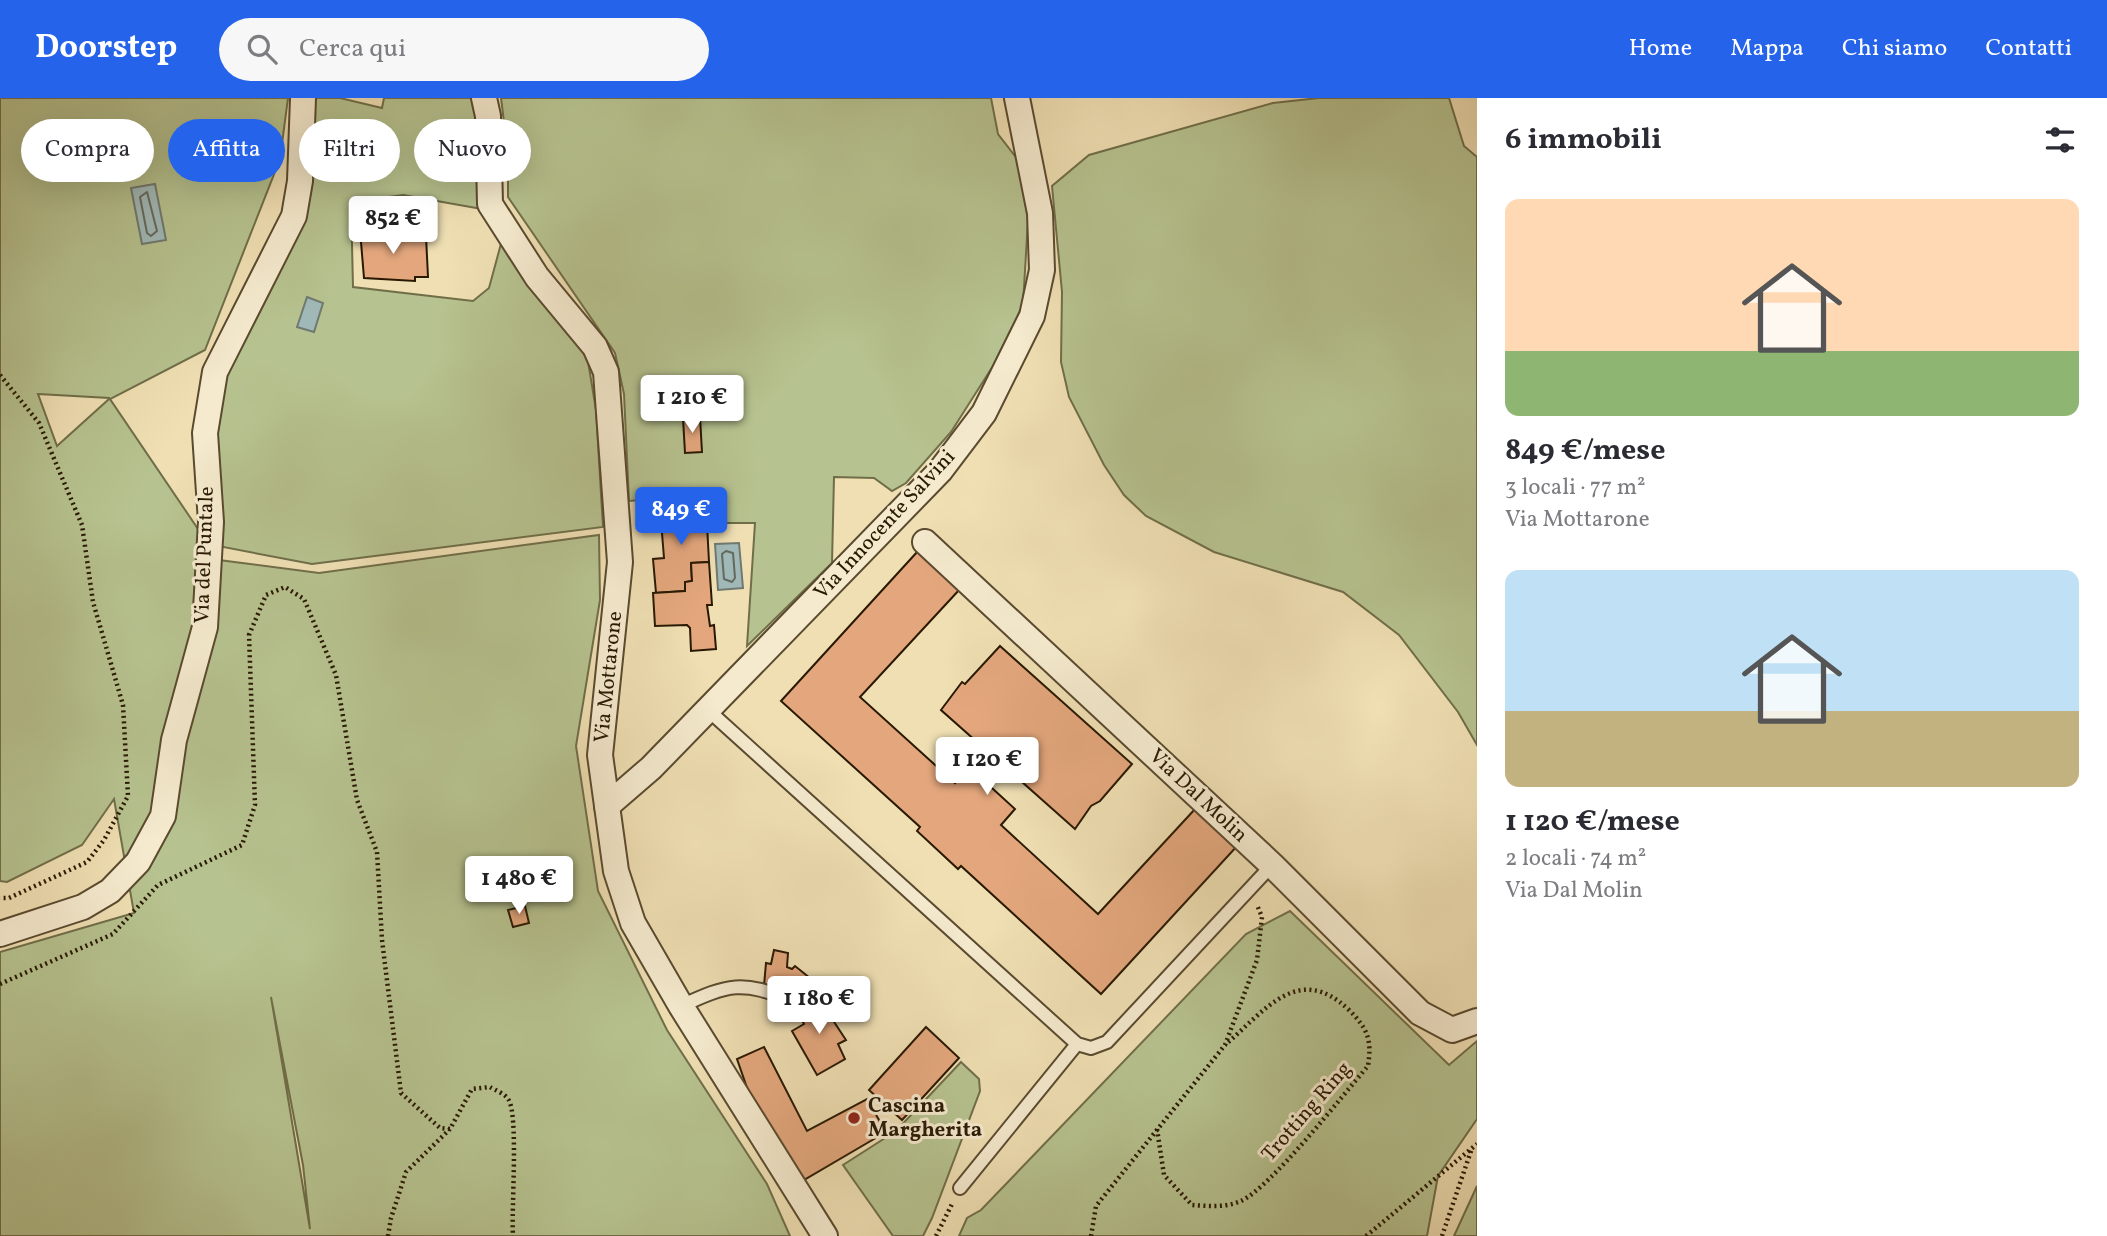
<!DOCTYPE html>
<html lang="it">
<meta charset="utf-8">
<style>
:root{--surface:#fff;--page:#f7f7f7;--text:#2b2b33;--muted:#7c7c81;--accent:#2563eb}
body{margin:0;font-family:Vollkorn,serif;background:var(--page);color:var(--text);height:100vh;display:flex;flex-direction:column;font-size:26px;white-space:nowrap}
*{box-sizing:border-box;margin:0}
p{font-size:23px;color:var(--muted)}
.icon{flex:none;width:38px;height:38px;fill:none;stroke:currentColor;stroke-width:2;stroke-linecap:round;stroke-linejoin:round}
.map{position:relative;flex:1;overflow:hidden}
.panel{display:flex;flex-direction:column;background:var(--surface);width:630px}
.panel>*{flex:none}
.banner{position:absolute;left:21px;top:21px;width:665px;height:63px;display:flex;gap:14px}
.price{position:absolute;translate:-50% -60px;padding:0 16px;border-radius:7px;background:#fff;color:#222;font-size:23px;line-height:46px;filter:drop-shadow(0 2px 4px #0008)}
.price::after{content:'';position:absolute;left:50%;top:42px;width:21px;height:16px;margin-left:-10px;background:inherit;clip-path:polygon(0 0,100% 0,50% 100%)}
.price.current{background:var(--accent);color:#fff}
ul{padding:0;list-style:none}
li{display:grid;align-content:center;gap:14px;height:371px;padding:0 28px}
li span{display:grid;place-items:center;height:217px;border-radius:14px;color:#555}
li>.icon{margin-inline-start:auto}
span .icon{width:126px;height:126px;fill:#fffc;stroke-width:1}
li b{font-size:30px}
h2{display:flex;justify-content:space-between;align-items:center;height:84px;padding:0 28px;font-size:30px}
.pill{padding:0 24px;border-radius:32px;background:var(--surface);box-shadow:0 7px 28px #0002;font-size:24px;line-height:63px}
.pill.current{background:var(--accent);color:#fff}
header{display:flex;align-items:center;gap:42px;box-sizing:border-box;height:98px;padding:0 35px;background:var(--accent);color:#fff}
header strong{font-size:33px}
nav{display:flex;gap:38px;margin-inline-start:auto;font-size:24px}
.search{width:490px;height:63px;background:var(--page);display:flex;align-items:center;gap:18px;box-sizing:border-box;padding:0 24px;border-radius:38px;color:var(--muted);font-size:26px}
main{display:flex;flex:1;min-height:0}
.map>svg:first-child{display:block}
.green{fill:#b6c28f;stroke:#706e49;stroke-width:2;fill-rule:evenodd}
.water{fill:#a0b9b8;stroke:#707970;stroke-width:2}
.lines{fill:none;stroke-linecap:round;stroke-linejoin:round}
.shore{stroke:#64695e;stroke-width:2}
.building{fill:#e4a77d;stroke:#291903;stroke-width:2}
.service-casing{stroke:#5a4a2f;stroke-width:16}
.minor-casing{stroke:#5a4a2f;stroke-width:28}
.path{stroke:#291903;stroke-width:4.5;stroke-dasharray:2 3.5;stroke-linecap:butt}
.service{stroke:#f5eace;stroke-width:12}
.minor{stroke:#f5eace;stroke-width:24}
.poi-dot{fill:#8f2418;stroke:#f5eace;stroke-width:2.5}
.labels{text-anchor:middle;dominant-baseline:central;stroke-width:6;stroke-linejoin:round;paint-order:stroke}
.street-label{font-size:21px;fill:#291903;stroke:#f5eace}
.poi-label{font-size:21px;font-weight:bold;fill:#291903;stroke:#f5eace;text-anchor:start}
</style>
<header>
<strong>Doorstep</strong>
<div class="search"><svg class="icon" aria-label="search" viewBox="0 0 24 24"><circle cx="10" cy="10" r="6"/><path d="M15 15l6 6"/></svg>Cerca qui</div>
<nav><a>Home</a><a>Mappa</a><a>Chi siamo</a><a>Contatti</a></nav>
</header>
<main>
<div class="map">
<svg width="1477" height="1138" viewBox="0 0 1477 1138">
<rect width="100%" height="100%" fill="#efdfb3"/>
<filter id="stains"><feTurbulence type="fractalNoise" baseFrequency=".00286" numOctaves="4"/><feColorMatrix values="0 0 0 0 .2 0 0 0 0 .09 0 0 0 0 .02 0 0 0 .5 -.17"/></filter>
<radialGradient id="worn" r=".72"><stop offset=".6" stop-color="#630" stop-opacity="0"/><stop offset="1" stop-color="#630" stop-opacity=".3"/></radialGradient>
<g class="green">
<path d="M0,0h288l-8,61 -75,191 -95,49 109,161 100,13 280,-38 1,65 -24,146 22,145 69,139 100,154 23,52h-790v-284l134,-39 -20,-114 -32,46 -75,37 -7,-1zM38,296l71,4v1l-52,47zM271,899l32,168 7,64z"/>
<path d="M314,0h26l42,10 2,-10h92l6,111 -79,-14 -52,7 2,85 120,14 16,-13 13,-48 85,115 9,55 7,117 -291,37 -94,-18 -2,-129 10,-50 75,-150z"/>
<path d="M501,0h490l7,36 20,26 10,59 -5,86 -30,61 -42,66 -45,51 -14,8 -18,-13 -40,-1 -2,86 -85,83 8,-123h-35l-5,-29 -86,7 -5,-107 -9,-41 -107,-156v-43z"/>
<path d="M1319,0h130l15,48 13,11v588l-19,-33 -59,-77 -56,-43 -129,-40 -68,-36 -22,-21 -20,-30 -35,-68 -8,-35 1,-70 -10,-106 37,-31 184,-52z"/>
<path d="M1290,813l159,154 28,-24v78l-39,57 -11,60h-468l8,-18 14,-8 265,-276z"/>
<path d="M961,964l18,17 1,12 -48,127 -9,18h-30l-50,-71 53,-34z"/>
<path d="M1477,1088v50h-23z"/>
</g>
<g class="water">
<path d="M155,86l11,56 -24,4 -11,-56z"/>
<path d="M307,199l16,6 -9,29 -17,-5z"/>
<path d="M739,445l4,45 -25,2 -3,-46z"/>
</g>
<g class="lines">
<g class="shore">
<path d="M147,94l10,39 -6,5 -4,-3 -7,-36z"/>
<path d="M726,453l7,2 2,25 -3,4 -8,-3 -2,-25z"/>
</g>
</g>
<g class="building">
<path d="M395,131v7h31l2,41h-13v4l-51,-3 -4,-48z"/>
<path d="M700,319l2,35 -17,1 -2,-35z"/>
<path d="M706,407l3,57 -18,1 1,18 -7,1v9l-29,2 -3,-34 11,-1 -4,-50z"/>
<path d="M918,453l42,38 -100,108 95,86 15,-15 45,41 -14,16 97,89 98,-106 42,37 -137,149 -140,-128 -3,3 -41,-38 3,-4 -139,-126z"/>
<path d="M709,464l3,43h-5l3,21 4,-1 2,24 -25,2 -1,-23 -3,-3 -32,1 -2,-33 32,-2v-9l7,-1 -1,-18z"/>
<path d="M1000,548l132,118 -32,37 -9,5 -16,23 -134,-119 21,-28 3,2z"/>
<path d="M525,808l4,17 -16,4 -5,-17z"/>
<path d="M774,852l14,3 -1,14 5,2 3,-3 15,12 -2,7 -21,12 -23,-11 2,-23 5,1z"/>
<path d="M817,898l29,44 -8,4 7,15 -28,16 -25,-44 12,-7 -9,-16z"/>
<path d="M926,929l33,31 -57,62 -33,-30z"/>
<path d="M764,949l43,84 60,-32 19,33 -89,52 -44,-79 -16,-46z"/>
</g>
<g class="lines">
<defs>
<g id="service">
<path d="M708,612l369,334 14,4 16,-6 165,-177"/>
<path d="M681,908c48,-22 61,-26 111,-5"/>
<path d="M960,1090l117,-144"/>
</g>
<g id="minor">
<path d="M484,0l4,18 2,88 47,73 58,70 11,25 14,190 -20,193 16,116 17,52 48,83 144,230"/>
<path d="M925,444l347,323 148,148 32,17 25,-9"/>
<path d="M607,708l44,-38 289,-297 44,-58 48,-97 10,-46 -2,-57 -23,-115"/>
<path d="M0,836l83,-27 27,-16 28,-29 25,-46 11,-76 31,-113 6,-105 -6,-89 10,-61 79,-156 6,-35 3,-83"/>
</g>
</defs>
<use href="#service" class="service-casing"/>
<use href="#minor" class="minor-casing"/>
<g class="path">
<path d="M0,277l39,48 43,102 11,77 30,103 5,91 -24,44 -17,22 -78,36h-9"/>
<path d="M0,886l113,-50 45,-49 84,-40 13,-40 -6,-170 17,-40 19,-8 19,12 32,76 21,125 20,52 5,88 19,153 39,35 10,1 22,-40 18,-2c5,3 15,7 18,12 11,13 3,114 5,137"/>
<path d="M1157,1031l7,46 28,30c16,1 33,3 49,-4 30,-14 101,-105 127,-135 4,-26 0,-37 -19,-56 -51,-49 -85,2 -124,35"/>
<path d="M388,1138l3,-18 15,-46 44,-43"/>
<path d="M936,1138l16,-32"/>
<path d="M1091,1138l5,-30 129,-161 32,-85 5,-43 -5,-12"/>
<path d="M1366,1138l111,-92"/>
<path d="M1442,1138l30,-88"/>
</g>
<use href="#service" class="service"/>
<use href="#minor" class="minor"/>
</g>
<circle class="poi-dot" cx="854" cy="1020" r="7"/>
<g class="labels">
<g class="street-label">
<text transform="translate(885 427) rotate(-47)">Via Innocente Salvini</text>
<text transform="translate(205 457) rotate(-88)">Via del Puntale</text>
<text transform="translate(609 579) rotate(-84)">Via Mottarone</text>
<text transform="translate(1198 698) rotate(43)">Via Dal Molin</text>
<text transform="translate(1307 1014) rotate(-49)">Trotting Ring</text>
</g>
<g class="poi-label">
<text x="868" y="1008">Cascina<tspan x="868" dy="24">Margherita</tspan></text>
</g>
</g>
<rect width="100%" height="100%" filter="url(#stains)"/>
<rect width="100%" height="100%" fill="url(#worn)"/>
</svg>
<b class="price" style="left:393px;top:158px">852 €</b>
<b class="price" style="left:692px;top:337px">1 210 €</b>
<b class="price current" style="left:681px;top:449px">849 €</b>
<b class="price" style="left:987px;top:699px">1 120 €</b>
<b class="price" style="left:519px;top:818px">1 480 €</b>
<b class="price" style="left:819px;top:938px">1 180 €</b>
<div class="banner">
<a class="pill">Compra</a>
<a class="pill current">Affitta</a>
<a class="pill">Filtri</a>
<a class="pill">Nuovo</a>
</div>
</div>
<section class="panel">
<h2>6 immobili<svg class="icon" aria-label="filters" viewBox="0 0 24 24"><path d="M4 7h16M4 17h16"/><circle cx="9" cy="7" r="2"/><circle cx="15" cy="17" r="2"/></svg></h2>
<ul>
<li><span style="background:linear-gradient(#ffd9b3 70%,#8fb573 0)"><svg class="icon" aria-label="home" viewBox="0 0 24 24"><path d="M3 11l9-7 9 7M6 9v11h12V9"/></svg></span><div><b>849 €/mese</b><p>3 locali · 77 m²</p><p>Via Mottarone</p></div></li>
<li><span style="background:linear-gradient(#bfe0f5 65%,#c2b280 0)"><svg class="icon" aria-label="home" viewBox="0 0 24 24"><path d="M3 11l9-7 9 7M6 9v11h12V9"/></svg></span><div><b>1 120 €/mese</b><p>2 locali · 74 m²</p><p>Via Dal Molin</p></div></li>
</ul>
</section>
</main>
